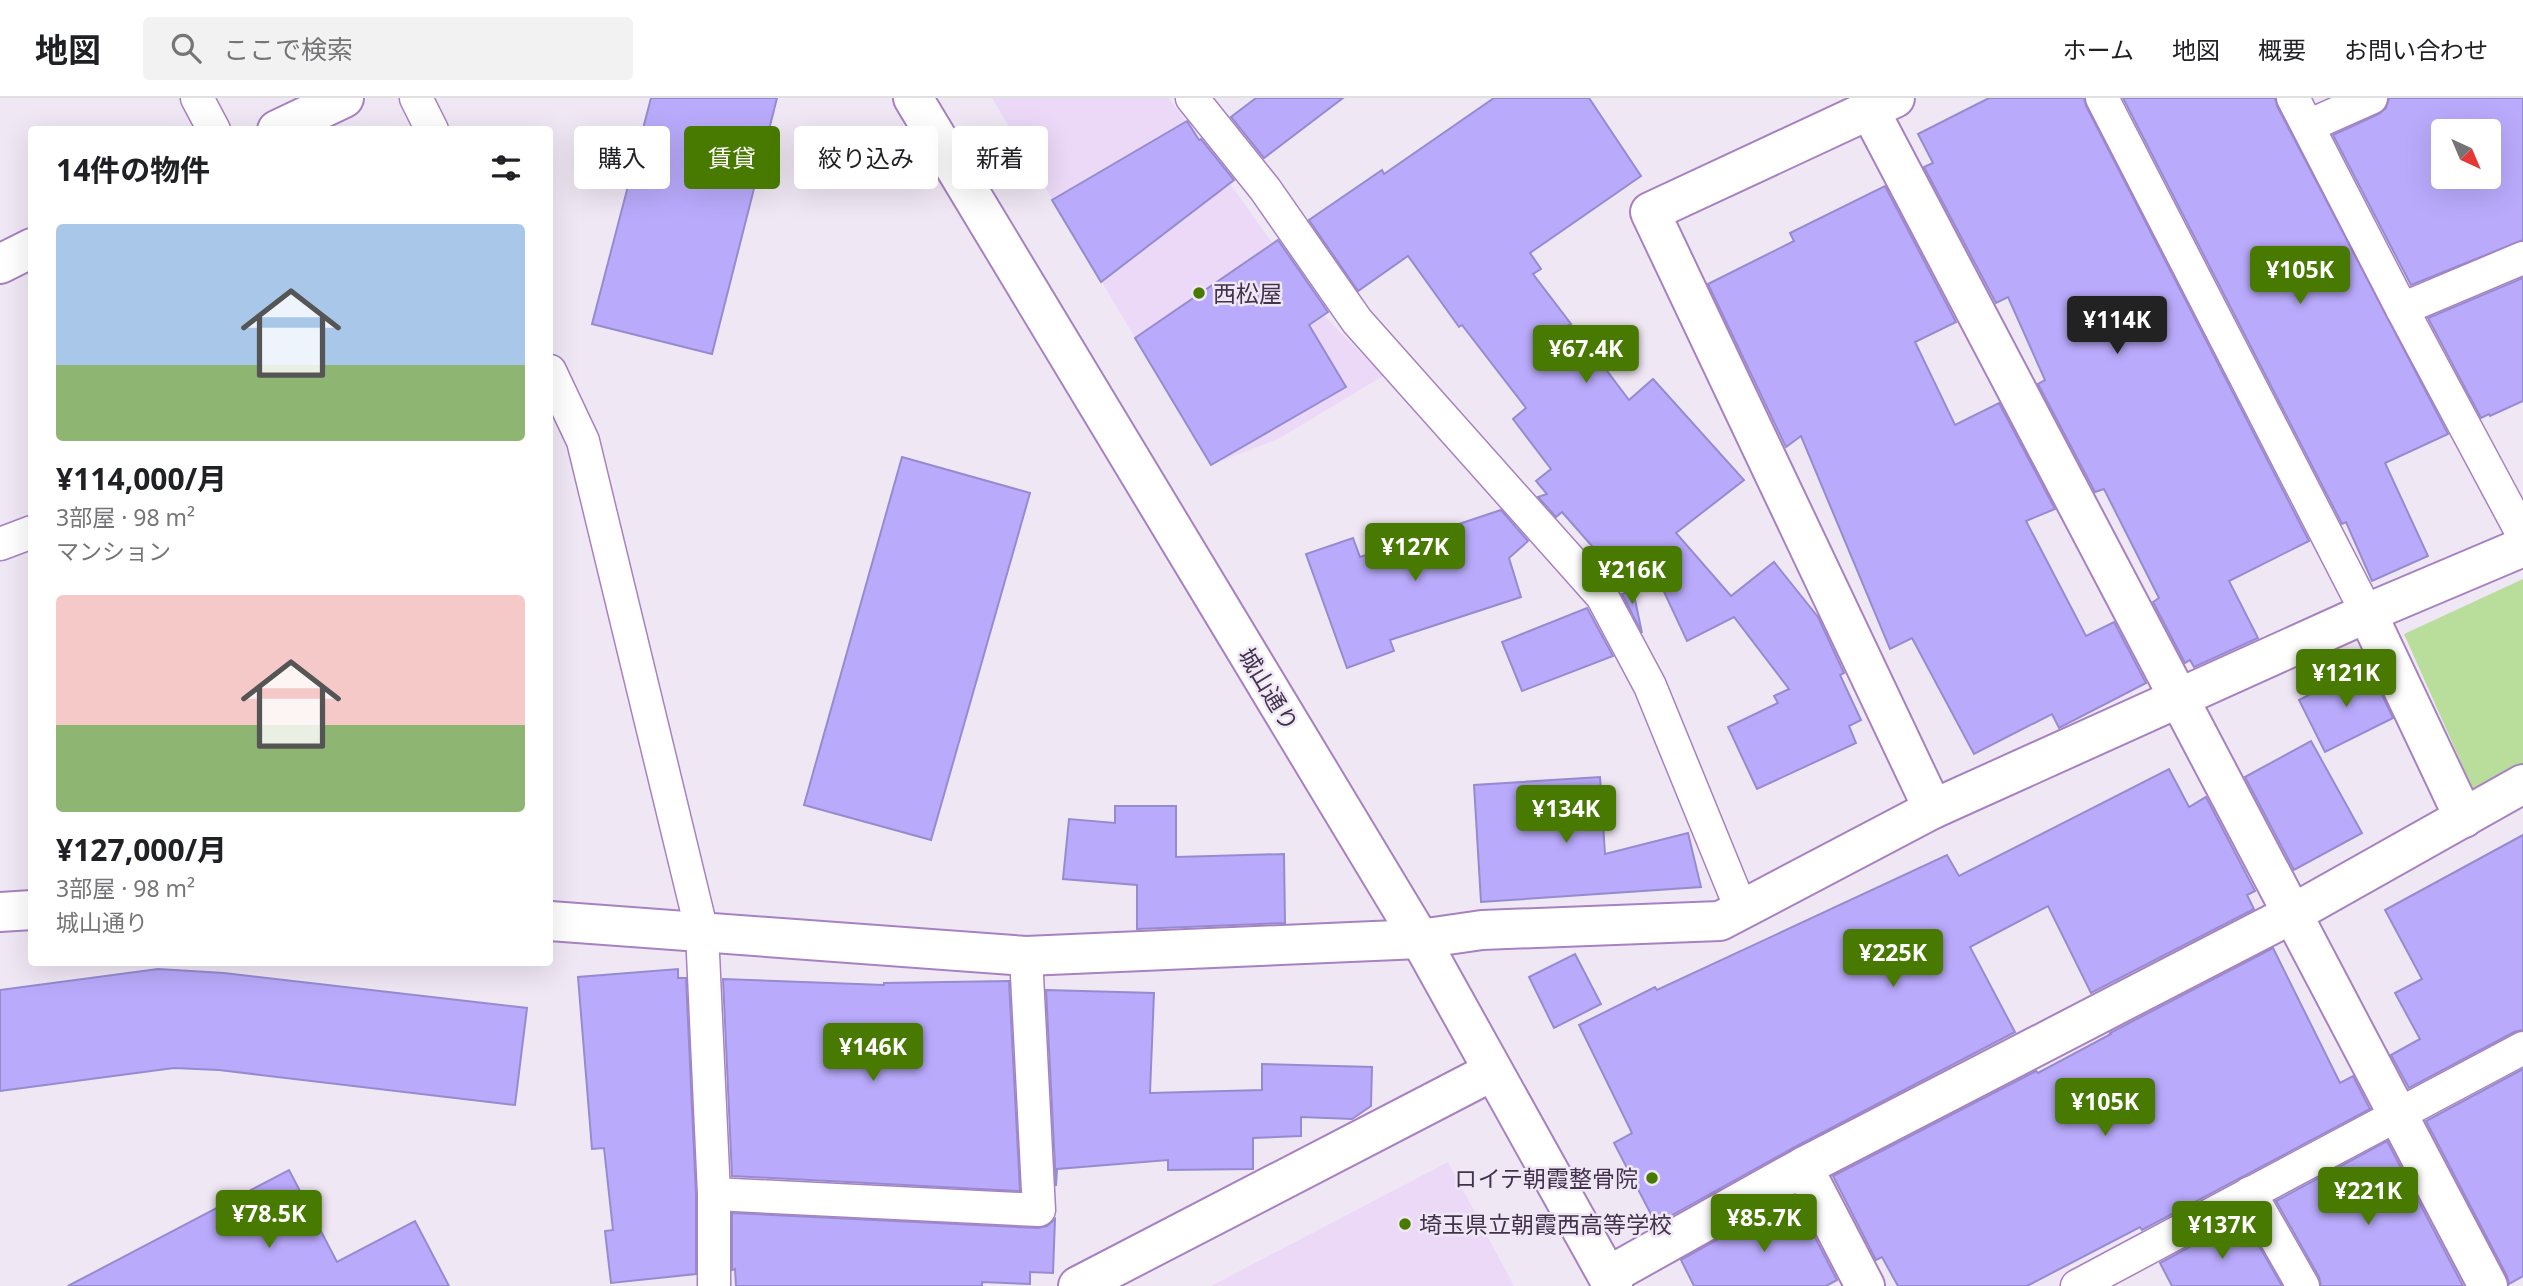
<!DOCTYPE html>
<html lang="ja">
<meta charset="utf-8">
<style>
:root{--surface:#fff;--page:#f2f2f2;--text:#202124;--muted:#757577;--line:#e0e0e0;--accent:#487900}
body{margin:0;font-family:"Noto Sans","Noto Sans JP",sans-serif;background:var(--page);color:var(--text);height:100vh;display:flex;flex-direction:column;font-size:26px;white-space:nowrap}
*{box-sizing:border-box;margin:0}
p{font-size:23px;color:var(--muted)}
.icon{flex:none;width:38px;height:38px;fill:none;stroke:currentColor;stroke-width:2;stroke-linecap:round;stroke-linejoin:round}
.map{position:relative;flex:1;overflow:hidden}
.panel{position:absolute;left:28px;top:28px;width:525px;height:840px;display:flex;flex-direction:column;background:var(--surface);border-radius:7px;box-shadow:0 7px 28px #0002}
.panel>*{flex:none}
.hud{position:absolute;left:574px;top:28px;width:665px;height:63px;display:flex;gap:14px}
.needle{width:46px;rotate:136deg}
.fabs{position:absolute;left:2431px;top:21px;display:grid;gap:14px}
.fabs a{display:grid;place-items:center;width:70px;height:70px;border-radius:7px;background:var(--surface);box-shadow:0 7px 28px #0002;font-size:35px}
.price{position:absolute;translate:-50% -60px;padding:0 16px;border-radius:7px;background:var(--accent);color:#fff;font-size:23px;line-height:46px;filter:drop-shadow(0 2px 4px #0008)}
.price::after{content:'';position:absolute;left:50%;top:42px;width:21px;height:16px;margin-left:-10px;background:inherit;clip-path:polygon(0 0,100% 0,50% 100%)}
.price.active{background:#222;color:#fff}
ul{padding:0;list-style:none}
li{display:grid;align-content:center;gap:14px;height:371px;padding:0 28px}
li span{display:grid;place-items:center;height:217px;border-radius:7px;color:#555}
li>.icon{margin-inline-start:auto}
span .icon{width:126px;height:126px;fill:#fffc;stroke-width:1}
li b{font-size:30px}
h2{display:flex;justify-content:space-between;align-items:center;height:84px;padding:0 28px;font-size:30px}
.chip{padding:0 24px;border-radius:7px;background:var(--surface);box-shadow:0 7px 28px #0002;font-size:24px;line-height:63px}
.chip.active{background:var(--accent);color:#fff}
header{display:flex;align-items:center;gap:42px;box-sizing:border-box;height:98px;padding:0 35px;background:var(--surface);border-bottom:2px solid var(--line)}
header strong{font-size:33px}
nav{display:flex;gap:38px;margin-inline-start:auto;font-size:24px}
.search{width:490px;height:63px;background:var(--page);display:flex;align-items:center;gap:18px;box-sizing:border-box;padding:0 24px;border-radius:7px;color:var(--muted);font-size:26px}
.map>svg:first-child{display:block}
.built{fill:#ebd9f7}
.green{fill:#b9de9b}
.building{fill:#b9aafb;stroke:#978bd0;stroke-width:2;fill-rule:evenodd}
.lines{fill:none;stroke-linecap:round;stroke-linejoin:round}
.lane-casing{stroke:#a881c0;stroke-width:35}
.street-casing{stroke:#a881c0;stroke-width:42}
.secondary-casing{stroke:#a881c0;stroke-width:42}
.lane{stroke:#fff;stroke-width:32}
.street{stroke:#fff;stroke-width:38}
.secondary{stroke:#fff;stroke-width:38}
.poi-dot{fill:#487900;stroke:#f0e7f5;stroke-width:2.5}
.labels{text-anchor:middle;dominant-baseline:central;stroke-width:5;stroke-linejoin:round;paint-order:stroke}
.poi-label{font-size:23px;fill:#42324d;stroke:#f0e7f5;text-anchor:start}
.street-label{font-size:23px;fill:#42324d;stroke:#f0e7f5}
</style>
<header>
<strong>地図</strong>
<div class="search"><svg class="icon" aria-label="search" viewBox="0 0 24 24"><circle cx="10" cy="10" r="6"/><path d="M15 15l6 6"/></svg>ここで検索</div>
<nav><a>ホーム</a><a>地図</a><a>概要</a><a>お問い合わせ</a></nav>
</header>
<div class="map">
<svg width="2523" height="1188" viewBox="0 0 2523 1188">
<rect width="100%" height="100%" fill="#f0e7f5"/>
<g class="built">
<path d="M992,0h177l153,215 61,63 -103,62 -69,27z"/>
<path d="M1448,1064l66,124h-303z"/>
</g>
<path class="green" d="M2523,481v191l-47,26 -72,-162z"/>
<g class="building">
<path d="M651,0h126l-65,256 -120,-30z"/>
<path d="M1256,0h87l-79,60 -33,-41z"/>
<path d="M1494,0h95l52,78 -111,77 11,16 -8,5 38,50 -2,1 7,12 4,-2 49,65 24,-21 91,101 -68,53 55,63 43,-34 44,55 26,56 -4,2 21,45 -12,6 7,17 -99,46 -29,-62 50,-24 -4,-7 15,-7 -55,-72 -47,24 -43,-92 -38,13 -44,-50 -6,5 -18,-20 9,-3 -11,-13 15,-12 -38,-50 13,-11 -64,-83 -3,2 -51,-71 -50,35 -49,-71 73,-50 2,4z"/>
<path d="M1989,0h95l2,8 223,435 -80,40 29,57 -64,29 -4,-7 -5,3 -32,-61 6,-4 -55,-109 -9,3 -57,-108 7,-4 -37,-83 -12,6 -72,-136 9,-4 -15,-29z"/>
<path d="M2123,0h152l2,8 171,328 -63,29 43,93 -56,25 -26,-59 -4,2z"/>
<path d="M2389,0h134v142l-112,45 -78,-150 46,-21 7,-6zM2443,33h45v46h-45z"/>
<path d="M1187,23l12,19 2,-1 33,41 -133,102 -49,-82z"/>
<path d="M1885,88l71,136 -41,20 40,83 44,-22 56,106 -29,12 60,115 28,-14 32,61 -87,45 -7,-14 -78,40 -62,-116 -22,11 -89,-213 -15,11 -78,-163 86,-43 -4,-8z"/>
<path d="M1278,142l50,72 -19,13 37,62 -135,78 -76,-127z"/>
<path d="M2523,180v123l-33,15 -1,-2 -8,4 -53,-100z"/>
<path d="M902,359l128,36 -99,347 -127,-35z"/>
<path d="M1501,412l27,31 -19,17 12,39 -131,43 4,11 -47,17 -41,-114 47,-16 7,19z"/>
<path d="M1633,492l9,43 -20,-39z"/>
<path d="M1587,510l26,48 -91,35 -20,-49z"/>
<path d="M2368,567l25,53 -68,34 -26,-52z"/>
<path d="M2311,643l51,92 -68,37 -49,-93z"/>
<path d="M2169,671l20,38 17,-10 49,94 -8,4 7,14 -163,84 -43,-87 -78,41 45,85 -222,116 -137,76 -42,-81 18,-10 -53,-108 76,-38 2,3 290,-135 12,21z"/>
<path d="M1600,679l5,77 83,-21 13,54 -220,15 -7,-117z"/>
<path d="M1115,708h61v51l108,-3 1,69 -148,6v-44l-74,-6 6,-60 46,4z"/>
<path d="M2523,737v195l-9,2 -105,56 -18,-33 29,-16 -25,-46 27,-14 -37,-69z"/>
<path d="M2273,850l67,135 13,-7 17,33 -228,121 -2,-3 -113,59h-129l-16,-29 -6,3 -43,-84 203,-105 2,2 73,-39 -1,-1z"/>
<path d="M1575,856l26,50 -47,24 -25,-51z"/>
<path d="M158,871l66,4 303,35 -12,97 -296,-35 -45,-2 -174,23v-101z"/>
<path d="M678,871v9h8l10,216v80l-85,9 -6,-52 8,-1 -9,-82 -12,1 -14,-172z"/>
<path d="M723,881l161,6v-2l125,-2 11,210 -288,-15z"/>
<path d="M1046,892l108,3 -4,100 112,-3v-26l110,3 -1,39 -19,13 -51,-2v19l-48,2v31l-85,1v-10l-111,9 -1,17z"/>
<path d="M2523,971v207l-14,8 -2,-8 -81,-155z"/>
<path d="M2387,1043l76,145h-142l-2,-9 -43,-76z"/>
<path d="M289,1072l48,92 78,-41 34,65h-381z"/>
<path d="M1794,1099l43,83 -11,6h-132l-13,-26z"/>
<path d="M732,1115l306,15 9,-2 8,-7 -2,54 -23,-1v12l-48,-2v4h-246l-1,-17 -3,1z"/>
<path d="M2243,1120l39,68h-110l-12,-23z"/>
</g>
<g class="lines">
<defs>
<g id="lane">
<path d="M197,0l17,32"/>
<path d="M416,0l16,32"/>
<path d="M1192,0l73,91 92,132 245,275 48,90 92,225"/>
<path d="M2102,0l265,515"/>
<path d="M2293,0l109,211 121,226"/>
<path d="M2308,28l63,-28"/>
<path d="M2402,211l121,-51"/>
<path d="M550,273l33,70 119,491 12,262v92"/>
<path d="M0,446l32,-12"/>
<path d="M2250,1095l53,93"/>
<path d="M714,1096l325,16 -13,-254"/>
<path d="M2077,1188l446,-238"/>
</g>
<g id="street">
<path d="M1895,0l-245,114 283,597"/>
<path d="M1870,13l618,1175"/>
<path d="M2367,515l97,205"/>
<path d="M0,814l32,-2"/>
<path d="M550,823l476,35 394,-17 62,-9 238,-9 213,-112 434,-196 156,-66"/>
<path d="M1803,1069l62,119"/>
<path d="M1608,1178l195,-109 489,-253 231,-130"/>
</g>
<g id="secondary">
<path d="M913,0l507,841 193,347"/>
<path d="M277,32l67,-32"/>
<path d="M0,166l32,-16"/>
<path d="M1078,1188l415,-215"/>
</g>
</defs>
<use href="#lane" class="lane-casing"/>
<use href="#street" class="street-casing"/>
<use href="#secondary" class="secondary-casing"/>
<use href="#lane" class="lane"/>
<use href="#street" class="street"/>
<use href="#secondary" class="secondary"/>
</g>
<g class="poi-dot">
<circle cx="1199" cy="195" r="7"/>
<circle cx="1652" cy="1080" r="7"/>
<circle cx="1405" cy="1126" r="7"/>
</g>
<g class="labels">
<g class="poi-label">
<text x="1213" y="195">西松屋</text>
<text x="1638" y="1080" text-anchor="end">ロイテ朝霞整骨院</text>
<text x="1419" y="1126">埼玉県立朝霞西高等学校</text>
</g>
<g class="street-label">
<text transform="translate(1269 591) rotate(59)">城山通り</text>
</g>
</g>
</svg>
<div class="fabs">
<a><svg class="needle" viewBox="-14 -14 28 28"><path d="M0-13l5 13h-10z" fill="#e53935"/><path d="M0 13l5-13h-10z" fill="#757577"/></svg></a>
</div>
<b class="price" style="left:2300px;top:208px">¥105K</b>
<b class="price active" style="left:2117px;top:258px">¥114K</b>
<b class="price" style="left:1586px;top:287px">¥67.4K</b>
<b class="price" style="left:1415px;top:485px">¥127K</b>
<b class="price" style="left:1632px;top:508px">¥216K</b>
<b class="price" style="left:2346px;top:611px">¥121K</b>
<b class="price" style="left:1566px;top:747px">¥134K</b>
<b class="price" style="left:1893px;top:891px">¥225K</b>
<b class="price" style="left:873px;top:985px">¥146K</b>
<b class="price" style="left:2105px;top:1040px">¥105K</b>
<b class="price" style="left:2368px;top:1129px">¥221K</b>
<b class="price" style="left:269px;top:1152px">¥78.5K</b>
<b class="price" style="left:1764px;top:1156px">¥85.7K</b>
<b class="price" style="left:2222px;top:1163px">¥137K</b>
<div class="hud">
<a class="chip">購入</a>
<a class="chip active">賃貸</a>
<a class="chip">絞り込み</a>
<a class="chip">新着</a>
</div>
<section class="panel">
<h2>14件の物件<svg class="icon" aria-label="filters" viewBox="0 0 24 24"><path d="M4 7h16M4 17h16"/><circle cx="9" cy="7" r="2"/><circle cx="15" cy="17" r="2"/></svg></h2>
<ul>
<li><span style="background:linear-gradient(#a9c7e8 65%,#8fb573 0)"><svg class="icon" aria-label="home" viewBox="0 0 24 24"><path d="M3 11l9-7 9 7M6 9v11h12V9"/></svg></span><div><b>¥114,000/月</b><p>3部屋 · 98 m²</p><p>マンション</p></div></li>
<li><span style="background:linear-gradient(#f6c9c9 60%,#8fb573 0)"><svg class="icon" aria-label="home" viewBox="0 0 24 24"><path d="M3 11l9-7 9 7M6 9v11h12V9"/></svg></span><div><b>¥127,000/月</b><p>3部屋 · 98 m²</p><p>城山通り</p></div></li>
</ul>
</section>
</div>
